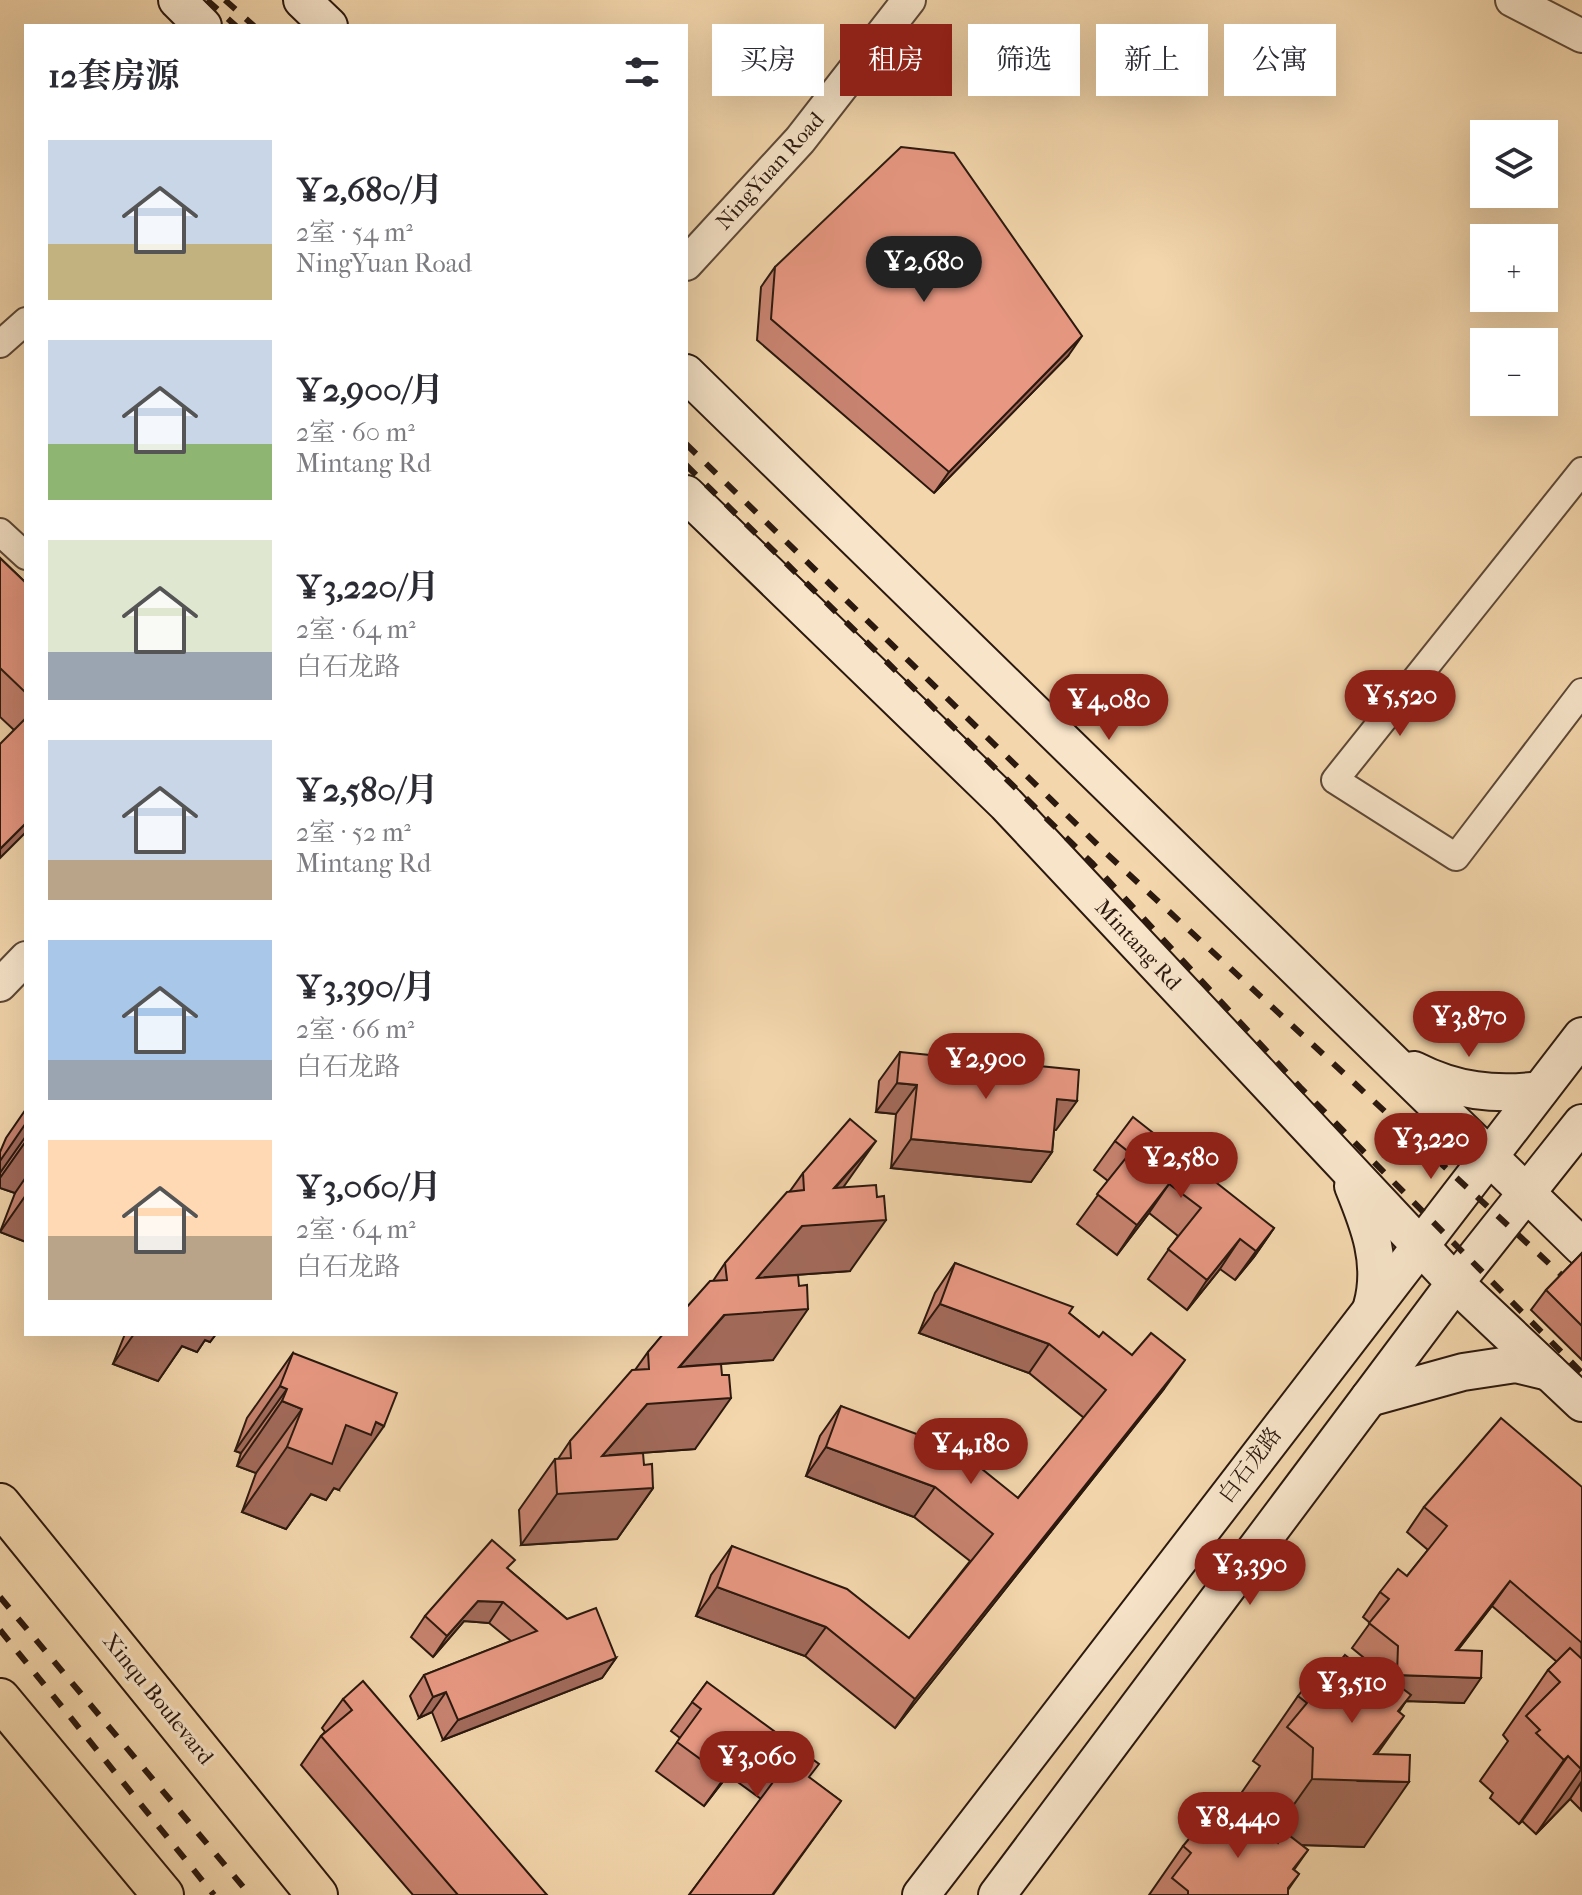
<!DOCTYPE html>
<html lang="zh">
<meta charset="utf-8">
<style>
:root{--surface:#fff;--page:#f2f2f3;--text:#2b2b33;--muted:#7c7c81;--accent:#8f2418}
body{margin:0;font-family:"IM FELL French Canon","Noto Serif SC",serif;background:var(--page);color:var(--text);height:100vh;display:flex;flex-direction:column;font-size:30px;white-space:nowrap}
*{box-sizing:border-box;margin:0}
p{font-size:26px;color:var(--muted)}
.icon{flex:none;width:44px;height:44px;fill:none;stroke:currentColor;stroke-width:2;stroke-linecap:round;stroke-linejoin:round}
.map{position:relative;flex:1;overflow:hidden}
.sheet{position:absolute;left:24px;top:24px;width:664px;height:1312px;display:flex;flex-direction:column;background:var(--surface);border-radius:0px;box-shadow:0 8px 32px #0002}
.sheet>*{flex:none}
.hud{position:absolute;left:712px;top:24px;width:750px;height:72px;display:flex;gap:16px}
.controls{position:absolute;left:1470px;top:120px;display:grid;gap:16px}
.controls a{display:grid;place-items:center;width:88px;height:88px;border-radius:0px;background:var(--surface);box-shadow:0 8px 32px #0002;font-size:40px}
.price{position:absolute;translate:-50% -68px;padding:0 18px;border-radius:28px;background:var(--accent);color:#fff;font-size:26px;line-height:52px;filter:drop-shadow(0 2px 4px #0008)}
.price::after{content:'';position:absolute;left:50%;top:48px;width:24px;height:18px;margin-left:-12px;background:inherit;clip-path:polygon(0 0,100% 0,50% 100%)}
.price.on{background:#222;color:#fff}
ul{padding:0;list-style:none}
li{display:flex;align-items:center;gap:24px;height:200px;padding:0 24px}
li span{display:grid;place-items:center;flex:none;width:224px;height:160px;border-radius:0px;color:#555}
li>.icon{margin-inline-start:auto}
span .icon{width:96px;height:96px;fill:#fffc;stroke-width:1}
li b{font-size:34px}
h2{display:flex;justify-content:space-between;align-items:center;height:96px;padding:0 24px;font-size:34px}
.chip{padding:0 28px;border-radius:0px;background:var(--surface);box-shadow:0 8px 32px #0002;font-size:28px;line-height:72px}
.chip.on{background:var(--accent);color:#fff}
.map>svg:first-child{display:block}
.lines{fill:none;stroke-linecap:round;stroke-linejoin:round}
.minor-casing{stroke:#5d4836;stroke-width:30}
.tertiary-casing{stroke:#5d4836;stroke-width:36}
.secondary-casing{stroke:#2b180e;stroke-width:40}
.primary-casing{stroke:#2b180e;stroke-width:44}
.minor{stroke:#f7e4c9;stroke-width:26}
.tertiary{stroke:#f7e4c9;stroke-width:32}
.secondary{stroke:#f7e4c9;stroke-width:36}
.primary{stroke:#f3d6ac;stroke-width:40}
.rail{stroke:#2b180e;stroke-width:6;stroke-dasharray:14 14;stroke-linecap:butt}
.wall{fill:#c88370;stroke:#2b180e;stroke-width:2}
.shaded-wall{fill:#a26a5b;stroke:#2b180e;stroke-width:2}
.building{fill:#e89882;stroke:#2b180e;stroke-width:2}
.labels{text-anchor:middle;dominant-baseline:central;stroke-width:6;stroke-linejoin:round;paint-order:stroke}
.street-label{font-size:22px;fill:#2b180e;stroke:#f7e4c9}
</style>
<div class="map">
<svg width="1582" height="1895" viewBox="0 0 1582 1895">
<rect width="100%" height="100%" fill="#f3d6ac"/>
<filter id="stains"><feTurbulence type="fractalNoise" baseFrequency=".0025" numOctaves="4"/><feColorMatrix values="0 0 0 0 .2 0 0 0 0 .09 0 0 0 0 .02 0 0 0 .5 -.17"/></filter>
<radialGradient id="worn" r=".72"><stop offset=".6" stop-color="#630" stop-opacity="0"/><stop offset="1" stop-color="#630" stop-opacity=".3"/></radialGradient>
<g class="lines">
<defs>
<g id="minor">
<path d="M0,344l26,-23"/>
<path d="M1582,471l-247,309 121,77 126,-165"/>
<path d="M0,532l26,24"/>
</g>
<g id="tertiary">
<path d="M1512,0l70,36"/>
<path d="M686,264l114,-124 109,-140"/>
<path d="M0,985l26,-27"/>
</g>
<g id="secondary">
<path d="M177,0l26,26"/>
<path d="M302,0l27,26"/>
<path d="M686,373l896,874"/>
<path d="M686,494l320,310 449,479 127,120"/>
<path d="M1414,1070c41,21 81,26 126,20"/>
<path d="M1353,1186c16,39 31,77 19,120"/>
<path d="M1369,1398l94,-26 53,-8 33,8"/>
<path d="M921,1895l661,-859"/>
<path d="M997,1895l458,-612 127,-160"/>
</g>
<g id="primary">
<path d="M0,1504l317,391"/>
<path d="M0,1699l163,196"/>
</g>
</defs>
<use href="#minor" class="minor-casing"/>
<use href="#tertiary" class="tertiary-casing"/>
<use href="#secondary" class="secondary-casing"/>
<use href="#primary" class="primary-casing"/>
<use href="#minor" class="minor"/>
<use href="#tertiary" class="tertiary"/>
<use href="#secondary" class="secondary"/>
<use href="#primary" class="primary"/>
<g class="rail">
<path d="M207,0l29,26"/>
<path d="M225,0l29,26"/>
<path d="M686,444l421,410 475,440"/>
<path d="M686,465l407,399 207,223 282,286"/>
<path d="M0,1597l250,298"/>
<path d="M0,1630l214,265"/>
</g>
</g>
<g class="wall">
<path d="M775,267l293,89 -134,137 -177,-153 4,-53z"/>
<path d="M0,558l26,25v249l-12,-102 -14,-13z"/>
<path d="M900,1052l156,78h-2l-2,22 -21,30 -140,-14 5,-54 -20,-2 3,-31z"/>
<path d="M26,1109v133l-26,-10 15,-39 -15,-5v-36l6,-14z"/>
<path d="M1115,1141l159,87 -20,29 -19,23 -15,-11 -33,41 -39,-31 30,-43 -29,-23 -32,42 -40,-31 31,-43 -14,-11z"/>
<path d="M803,1173l40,15 7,83 -84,6 7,83 -52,4 -26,85 -84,6 33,10 9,23 -36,51 -96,6 -2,-35 36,-51h3l12,-18 65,-71 13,-18 65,-71 12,-18 65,-72z"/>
<path d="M1582,1253v107l-51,-50 15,-20z"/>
<path d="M955,1263l114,50 95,76 -269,339 -90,-72 -109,-40 15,-41 21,-29 177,92 61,-77 -56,-44 -108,-41 14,-40 21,-30 177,92 66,-80 -55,-45 -110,-40 16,-40z"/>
<path d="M125,1334h91l-6,8 -5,-2 -8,12 -15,-6 -24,35 -45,-17z"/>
<path d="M293,1353l46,137 -5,-2 -8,12 -15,-6 -25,35 -44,-17 14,-39 -19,-7 4,-13 -6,-2 12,-33z"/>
<path d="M1582,1487l-1,323 -11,-11 -34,35 -14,-13 -3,3 -29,-26 3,-5 -13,-12 28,-40 -5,-6 45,-65 9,-8 -65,-56 -34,44 6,53 -58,-2 -7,11 -22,42 -13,93 -63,-2 7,5 -14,20 5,4 -11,16v5h-139l34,-49 27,-16 57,4v-21l-25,-21 18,-26 -7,-5 45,-65 27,-17 55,4v-12l-28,-23 18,-25 -7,-6 17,-25 27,-16 21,-26 -21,-18 17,-25z"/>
<path d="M508,1569l59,50 49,39 -14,20 -159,62 -11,-28 -13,6 -9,-22 14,-21 87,-34 -22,-18 -25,-2 -31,36 -22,-20 14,-21z"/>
<path d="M707,1682l102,96 32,23 -68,94h-84l72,-96 -33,-24 -24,31 -48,-35 24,-33 -9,-7z"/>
<path d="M343,1699l204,196h-134l-112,-130 20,-29 4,-4 -3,-4z"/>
</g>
<g class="shaded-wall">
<path d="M1082,336l-14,20 -134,137 15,-21z"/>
<path d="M26,823v9l-26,26v-9z"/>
<path d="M897,1083l20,2 -21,29 -20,-2z"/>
<path d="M1057,1099l20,2 -21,29 -20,-2z"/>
<path d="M26,1123v13l-26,37v-12z"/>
<path d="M911,1139l141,13 -21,30 -140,-14z"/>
<path d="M26,1141v36l-11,16 -15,-5v-10z"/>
<path d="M876,1141l-36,51 46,28 -36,51 -84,6 42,32 -35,51 -85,6 43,32 -36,51 -84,6 42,33 -36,51 -96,6 36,-51 45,-38z"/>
<path d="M1169,1184l-20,29 -32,42 20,-30z"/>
<path d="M26,1195v47l-26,-10z"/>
<path d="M1274,1228l-20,29 -19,23 21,-29z"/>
<path d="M1240,1239l-20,30 -33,41 20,-30z"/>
<path d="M940,1304l109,40 -20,29 -110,-40z"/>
<path d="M134,1334h82l-6,8 -5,-2 -8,12 -15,-6 -24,35 -45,-17z"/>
<path d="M1185,1360l-21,29 -269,339 20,-29z"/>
<path d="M280,1386l7,3 -46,64 -6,-2z"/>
<path d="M282,1401l20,8 -46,64 -19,-7z"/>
<path d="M376,1422l8,4 -45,64 -5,-2 -8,12 -15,-6 -25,35 -44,-17 45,-65 59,-22z"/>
<path d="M826,1447l109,40 -21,30 -108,-41z"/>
<path d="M1510,1581l-18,25 -54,69 18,-25z"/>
<path d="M717,1587l109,40 -21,29 -109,-40z"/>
<path d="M478,1601l25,1 -14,21 -25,-2 -31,36 14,-21z"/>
<path d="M616,1658l-14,20 -159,62 15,-20z"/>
<path d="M1397,1675l84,3 -17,25 -58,-2 -41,59 33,-49 -19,-11z"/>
<path d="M446,1692l-14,20 -13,6 14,-21z"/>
<path d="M1404,1716l-46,65 51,1 -45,65 -98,-3 46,-65 62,-25z"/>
<path d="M748,1745l-20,30 -24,31 21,-29z"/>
<path d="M1568,1756l-46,65 -3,3 45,-64z"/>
<path d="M1582,1768v13l-12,18 -34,35z"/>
</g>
<g class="building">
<path d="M901,147l53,6 128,183 -133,136 -178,-153 4,-52z"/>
<path d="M0,558l26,25v110l-26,-25z"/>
<path d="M26,718v105l-26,26v-105z"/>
<path d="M900,1052l179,18 -2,31 -20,-2 -5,53 -141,-13 6,-54 -20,-2z"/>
<path d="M1133,1117l141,111 -18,23 -16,-12 -33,41 -39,-31 33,-41 -32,-24 -32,41 -40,-31 33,-41 -15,-12z"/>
<path d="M850,1119l26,22 -42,47 42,-3 1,12 7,-1 2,24 -84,6 -45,52 41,-3 1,11 8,-1 1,24 -84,6 -45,52 42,-3 1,11h7l2,23 -84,6 -45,52 41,-3 1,12 8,-1 1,24 -96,6 -2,-35 16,-1 -1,-17 62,-71 17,-1 -1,-17 15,-18h23v-26l24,-27 17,-1 -2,-17 62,-71 17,-2 -1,-17z"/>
<path d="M1582,1253v73l-36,-36z"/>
<path d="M955,1263l118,44 -4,6 30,24 4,-5 29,23 19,-22 34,27 -270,339 -89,-72 -109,-40 15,-41 115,43 62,49 84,-104 -58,-47 -109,-40 15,-41 116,43 61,49 88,-108 -57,-46 -109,-40z"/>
<path d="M293,1353l104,40 -13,33 -8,-4 -5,13 -25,-10 -14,39 -45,-17 15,-38 -20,-8 5,-12 -7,-3z"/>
<path d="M1501,1418l81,69v156l-72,-62 -54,69 26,1 -1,27 -84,-3 1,-29 -29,-23 20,-24 -9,-7 18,-23 9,7 40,-50 -23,-19z"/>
<path d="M492,1540l23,20 -8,8 60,51 29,-11 20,50 -158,62 -12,-28 -13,5 -9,-22 113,-44 -34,-29 -25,-1 -31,35 -22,-20z"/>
<path d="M1570,1648l12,11 -1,110 -13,-13 -4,4 -28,-27 4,-3 -14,-14 34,-34 -12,-12z"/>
<path d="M1345,1655l39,31 6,-7 21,16 -13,16 6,5 -30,38 36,1 -1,27 -97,-3 1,-31 -26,-21 20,-24 -9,-7 18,-23 9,6z"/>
<path d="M363,1681l184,214h-89l-137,-159 31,-26 -9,-11z"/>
<path d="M707,1682l112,82 -10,13 32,24 -69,94h-83l93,-125 -34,-25 -23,32 -48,-35 24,-33 -9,-7z"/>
<path d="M1230,1805l48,38 8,-10 22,17 -15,19 6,5 -11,14v7h-100v-4l-16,-13 19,-25 -8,-7 19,-23 8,7z"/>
</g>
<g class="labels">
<g class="street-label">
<text transform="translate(770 171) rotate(-48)">NingYuan Road</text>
<text transform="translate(1138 945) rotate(47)">Mintang Rd</text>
<text transform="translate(1250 1465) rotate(-53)">白石龙路</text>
<text transform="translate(158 1699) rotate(51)">Xinqu Boulevard</text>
</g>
</g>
<rect width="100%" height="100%" filter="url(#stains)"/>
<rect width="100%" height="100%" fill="url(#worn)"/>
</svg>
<div class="controls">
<a><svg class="icon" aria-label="layers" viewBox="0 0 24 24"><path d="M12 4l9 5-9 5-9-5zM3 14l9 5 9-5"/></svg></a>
<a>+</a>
<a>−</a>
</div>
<b class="price on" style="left:924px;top:304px">¥2,680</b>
<b class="price" style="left:1400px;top:738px">¥5,520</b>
<b class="price" style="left:1109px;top:742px">¥4,080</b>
<b class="price" style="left:1469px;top:1059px">¥3,870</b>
<b class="price" style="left:986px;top:1101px">¥2,900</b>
<b class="price" style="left:1431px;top:1181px">¥3,220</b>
<b class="price" style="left:1181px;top:1200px">¥2,580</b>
<b class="price" style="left:971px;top:1486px">¥4,180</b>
<b class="price" style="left:1250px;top:1607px">¥3,390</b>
<b class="price" style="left:1352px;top:1725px">¥3,510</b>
<b class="price" style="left:757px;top:1799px">¥3,060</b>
<b class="price" style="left:1238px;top:1860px">¥8,440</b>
<div class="hud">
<a class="chip">买房</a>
<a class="chip on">租房</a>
<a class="chip">筛选</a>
<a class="chip">新上</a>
<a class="chip">公寓</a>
</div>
<section class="sheet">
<h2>12套房源<svg class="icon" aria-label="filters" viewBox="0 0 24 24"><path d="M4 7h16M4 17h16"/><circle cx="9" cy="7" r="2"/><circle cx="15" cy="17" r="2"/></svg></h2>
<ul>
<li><span style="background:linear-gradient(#c9d6e8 65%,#c2b280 0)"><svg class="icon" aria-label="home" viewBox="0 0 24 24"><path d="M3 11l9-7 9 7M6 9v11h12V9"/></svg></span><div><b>¥2,680/月</b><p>2室 · 54 m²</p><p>NingYuan Road</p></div></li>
<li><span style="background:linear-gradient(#c9d6e8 65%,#8fb573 0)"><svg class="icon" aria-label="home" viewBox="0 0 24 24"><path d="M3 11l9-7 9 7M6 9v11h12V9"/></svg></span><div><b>¥2,900/月</b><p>2室 · 60 m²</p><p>Mintang Rd</p></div></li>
<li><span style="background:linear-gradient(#dfe7d0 70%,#9aa5b1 0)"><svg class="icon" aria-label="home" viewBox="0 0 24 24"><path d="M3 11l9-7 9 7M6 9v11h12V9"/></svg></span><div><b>¥3,220/月</b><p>2室 · 64 m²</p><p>白石龙路</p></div></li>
<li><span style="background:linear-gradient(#c9d6e8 75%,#b9a48a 0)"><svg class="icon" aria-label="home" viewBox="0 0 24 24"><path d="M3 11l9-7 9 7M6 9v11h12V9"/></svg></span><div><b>¥2,580/月</b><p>2室 · 52 m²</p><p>Mintang Rd</p></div></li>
<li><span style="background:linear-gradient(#a9c7e8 75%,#9aa5b1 0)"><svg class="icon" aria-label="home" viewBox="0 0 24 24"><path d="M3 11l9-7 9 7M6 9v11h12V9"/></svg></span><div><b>¥3,390/月</b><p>2室 · 66 m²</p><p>白石龙路</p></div></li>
<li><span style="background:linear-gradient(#ffd9b3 60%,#b9a48a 0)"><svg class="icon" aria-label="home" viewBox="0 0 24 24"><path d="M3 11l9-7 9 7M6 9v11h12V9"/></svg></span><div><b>¥3,060/月</b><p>2室 · 64 m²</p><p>白石龙路</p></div></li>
</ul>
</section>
</div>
